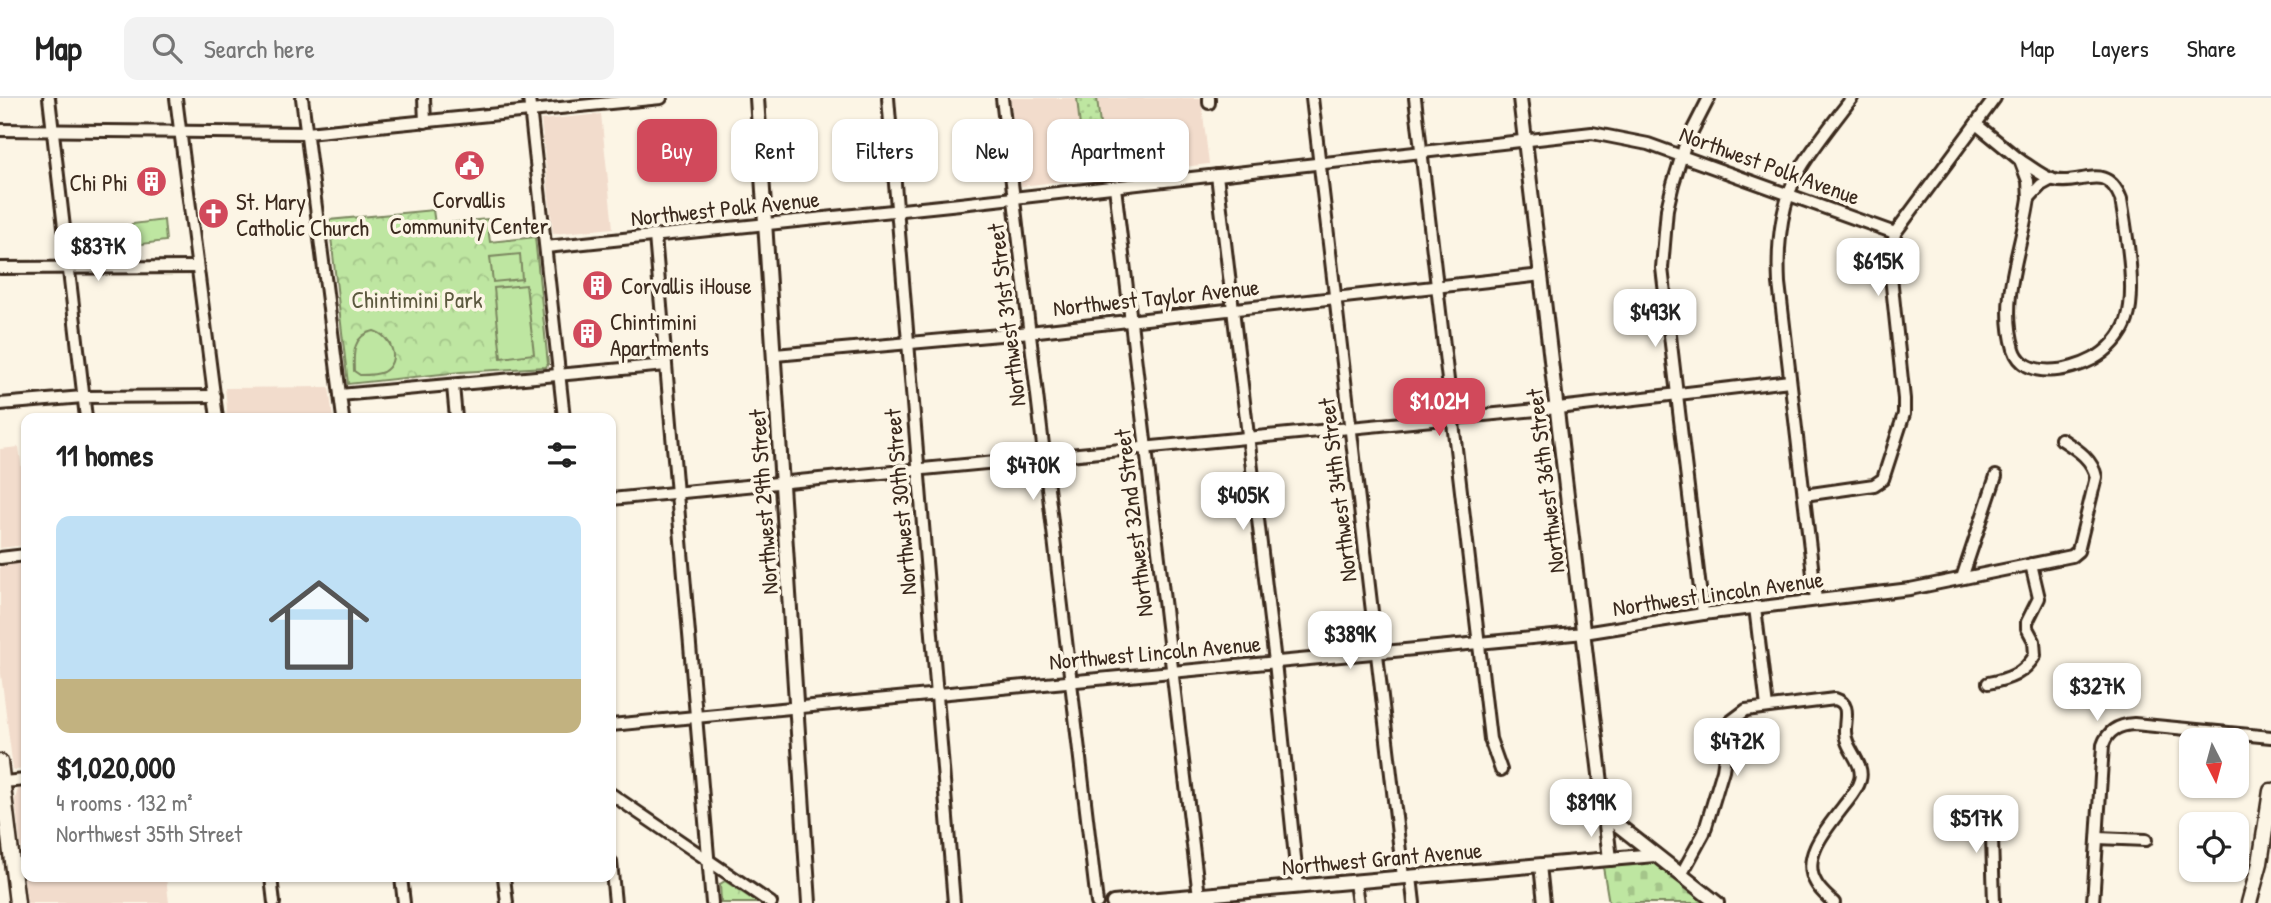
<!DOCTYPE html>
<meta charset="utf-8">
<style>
:root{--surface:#fff;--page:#f2f2f2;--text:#222;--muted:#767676;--line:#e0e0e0;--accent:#d1495b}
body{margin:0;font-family:"Patrick Hand",sans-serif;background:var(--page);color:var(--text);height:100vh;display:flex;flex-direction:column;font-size:26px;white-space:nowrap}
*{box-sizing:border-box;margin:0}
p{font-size:23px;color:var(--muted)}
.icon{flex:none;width:38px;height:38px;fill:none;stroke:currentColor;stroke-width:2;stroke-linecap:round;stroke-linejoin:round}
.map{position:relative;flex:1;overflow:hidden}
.sheet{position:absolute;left:21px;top:315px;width:595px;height:469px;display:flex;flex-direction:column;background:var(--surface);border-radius:14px;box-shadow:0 2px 5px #0004}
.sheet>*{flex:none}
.hud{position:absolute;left:637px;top:21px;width:665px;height:63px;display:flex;gap:14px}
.needle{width:46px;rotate:174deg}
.tools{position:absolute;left:2179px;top:630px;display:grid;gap:14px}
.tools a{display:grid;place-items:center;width:70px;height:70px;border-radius:14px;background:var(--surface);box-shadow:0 2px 5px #0004;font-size:35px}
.price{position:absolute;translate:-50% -60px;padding:0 16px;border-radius:14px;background:#fff;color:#222;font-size:23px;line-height:46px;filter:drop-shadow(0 2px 4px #0008)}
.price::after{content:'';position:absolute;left:50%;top:42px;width:21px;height:16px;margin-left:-10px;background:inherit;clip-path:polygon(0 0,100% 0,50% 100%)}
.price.selected{background:var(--accent);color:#fff}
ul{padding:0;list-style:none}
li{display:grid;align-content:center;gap:14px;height:371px;padding:0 35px}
li span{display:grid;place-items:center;height:217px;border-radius:14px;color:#555}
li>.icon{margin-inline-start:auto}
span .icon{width:126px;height:126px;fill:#fffc;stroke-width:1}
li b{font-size:30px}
h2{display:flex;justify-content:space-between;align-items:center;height:84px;padding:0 35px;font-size:30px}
.chip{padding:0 24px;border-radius:14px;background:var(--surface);box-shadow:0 2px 5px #0004;font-size:24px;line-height:63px}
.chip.selected{background:var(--accent);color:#fff}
header{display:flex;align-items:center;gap:42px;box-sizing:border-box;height:98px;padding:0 35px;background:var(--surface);border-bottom:2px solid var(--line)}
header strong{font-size:33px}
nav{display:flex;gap:38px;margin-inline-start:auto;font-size:24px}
.search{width:490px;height:63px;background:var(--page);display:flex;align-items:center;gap:18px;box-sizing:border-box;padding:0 24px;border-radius:14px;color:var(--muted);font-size:26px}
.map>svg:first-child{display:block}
.built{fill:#f2dccc}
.cemetery{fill:url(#cemetery-stones);stroke:#7c8860;stroke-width:2}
.park{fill:url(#park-crowns);stroke:#7c8860;stroke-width:2}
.garden{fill:url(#garden-dots);stroke:#7c8860;stroke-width:2}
.pitch{fill:#bee6a1;stroke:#7c8860;stroke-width:2}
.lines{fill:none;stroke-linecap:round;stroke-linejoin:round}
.minor-casing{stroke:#3b2a1e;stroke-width:16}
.tertiary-casing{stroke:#3b2a1e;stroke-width:18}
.secondary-casing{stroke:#3b2a1e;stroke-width:19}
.minor{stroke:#fcf5e5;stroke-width:10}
.tertiary{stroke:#fcf5e5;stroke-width:12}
.secondary{stroke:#fcf5e5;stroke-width:14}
.labels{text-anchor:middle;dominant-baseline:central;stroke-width:7;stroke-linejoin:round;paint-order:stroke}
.street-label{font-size:23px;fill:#3b2a1e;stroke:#fcf5e5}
.poi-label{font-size:23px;fill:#3b2a1e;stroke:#fcf5e5;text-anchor:start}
.park-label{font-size:23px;fill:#5c593f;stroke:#fcf5e5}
</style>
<header>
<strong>Map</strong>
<div class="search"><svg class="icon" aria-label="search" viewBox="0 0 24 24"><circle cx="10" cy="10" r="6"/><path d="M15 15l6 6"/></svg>Search here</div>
<nav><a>Map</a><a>Layers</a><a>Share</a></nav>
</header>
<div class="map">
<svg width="2271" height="805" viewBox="0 0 2271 805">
<defs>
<pattern id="cemetery-stones" width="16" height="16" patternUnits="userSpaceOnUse" patternTransform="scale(1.75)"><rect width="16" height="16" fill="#bee6a1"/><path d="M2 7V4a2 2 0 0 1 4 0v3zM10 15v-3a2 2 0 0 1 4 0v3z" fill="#a4c58a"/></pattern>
<pattern id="park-crowns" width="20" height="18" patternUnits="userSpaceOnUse" patternTransform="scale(1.75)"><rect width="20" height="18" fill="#bee6a1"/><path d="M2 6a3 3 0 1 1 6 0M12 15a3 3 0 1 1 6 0" fill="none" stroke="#a4c58a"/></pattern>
<pattern id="garden-dots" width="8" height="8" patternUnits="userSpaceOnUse" patternTransform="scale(1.75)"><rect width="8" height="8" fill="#bee6a1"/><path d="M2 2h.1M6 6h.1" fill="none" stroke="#a4c58a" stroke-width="1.8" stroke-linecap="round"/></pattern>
</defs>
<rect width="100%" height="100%" fill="#fcf5e5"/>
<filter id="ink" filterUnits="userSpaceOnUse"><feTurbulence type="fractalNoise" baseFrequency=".0143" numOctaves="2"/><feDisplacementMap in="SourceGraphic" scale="14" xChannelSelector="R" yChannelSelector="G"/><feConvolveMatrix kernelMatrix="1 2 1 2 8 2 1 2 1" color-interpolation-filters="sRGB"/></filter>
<g filter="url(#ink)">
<g class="built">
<path d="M1010,0h191l8,66 -188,22z"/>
<path d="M601,16l12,114 -60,6 -12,-114z"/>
<path d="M329,289l4,31h-107l1,-11 -2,-19z"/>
<path d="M19,349l7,56v42l-26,3v-99z"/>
<path d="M26,465v206l-11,1 -2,-1 -13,-103v-101z"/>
<path d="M26,690v89h140l3,26h-142l-12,-104 3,-10z"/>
</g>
<path class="cemetery" d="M1651,763l55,42h-97l-6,-36z"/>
<g class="park">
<path d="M433,112l2,14 52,-5 3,23 45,-5 13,127 -2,3 -85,5 -113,12 -19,-164z"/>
<path d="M725,783l33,22h-37l-1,-19z"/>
</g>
<path class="garden" d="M1077,0h20l3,27 -20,2z"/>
<g class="pitch">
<path d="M164,122l2,21 -32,4 -2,-21z"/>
<path d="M520,156l2,25 -29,3 -3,-25z"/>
<path d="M526,187l8,69 -33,4 -7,-70z"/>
<path d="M374,233c17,5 28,30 9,41 -6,3 -16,3 -23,3l-6,-4c-1,-18 -1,-36 20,-40z"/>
</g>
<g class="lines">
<defs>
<g id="minor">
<path d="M49,0l37,320"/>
<path d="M176,0l41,320"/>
<path d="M302,0l41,320"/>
<path d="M424,0l1,24"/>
<path d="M529,0l35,320"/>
<path d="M888,0l66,805"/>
<path d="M1002,0l95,805"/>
<path d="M1209,0v5"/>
<path d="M1312,0l91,779"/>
<path d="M1415,0l75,641 11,31"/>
<path d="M1976,26l44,36"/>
<path d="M0,32l307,3 354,-35"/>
<path d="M2020,62c10,6 23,17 34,20 27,7 51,-20 67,19 5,32 16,91 6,121 -5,16 -19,31 -34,39 -22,12 -69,22 -79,-10 -15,-52 8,-100 15,-151l-1,-17z"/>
<path d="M1217,77l58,487 23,225"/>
<path d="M1115,89l84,709"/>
<path d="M2029,100l12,-13 11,-6"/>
<path d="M655,138l57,667"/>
<path d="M546,149l414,-43 632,-71 56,11 247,89"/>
<path d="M0,170l197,-1"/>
<path d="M775,257l236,-21 531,-59"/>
<path d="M453,288l3,32"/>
<path d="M340,297l326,-30"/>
<path d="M0,306l83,-7 132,-1"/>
<path d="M1804,397l70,-10 9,-6 21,-65v-15l-14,-132 5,-34 100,-135"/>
<path d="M611,401l947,-91 232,-27"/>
<path d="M0,460l26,-3"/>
<path d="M1962,480l34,-102"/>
<path d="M1816,502l-37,-317c-2,-40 2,-86 25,-120 15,-23 32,-44 48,-65"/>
<path d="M1755,509l12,100"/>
<path d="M1703,516l-41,-346 5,-59 6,-25 12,-39 24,-47"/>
<path d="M1988,585c21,-4 36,-9 47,-28l-1,-14 -7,-13v-6l12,-24 -8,-34"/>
<path d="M611,627l973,-92 119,-19 207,-25 162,-33 6,-5 18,-74c-4,-19 -20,-28 -35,-38"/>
<path d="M3,684l23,-2"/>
<path d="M611,696l160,109"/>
<path d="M1991,708l3,97"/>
<path d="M2098,740l48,2"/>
<path d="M611,764l4,41"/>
<path d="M1540,767l4,38"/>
<path d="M1681,777l23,-42 19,-63 7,-48 16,-12 89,-11c16,5 10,18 10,31 -1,19 20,32 15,50 -3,11 -11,19 -17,27 -15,20 -43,50 -27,76 4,8 12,14 18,20"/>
<path d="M271,779l3,26"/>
<path d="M401,779l3,26"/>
<path d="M504,779l3,26"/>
<path d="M1411,779l3,26"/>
<path d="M1355,785l3,20"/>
<path d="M2093,805l10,-158c5,-15 16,-20 31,-21l137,13"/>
</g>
<g id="tertiary">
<path d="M757,0l52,805"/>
<path d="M1520,0l90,761"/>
<path d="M1605,717l112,88"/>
<path d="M1113,805l542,-48"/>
</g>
<g id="secondary">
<path d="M0,664l17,141"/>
<path d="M2249,805l11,-40 11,-72"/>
</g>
</defs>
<use href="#minor" class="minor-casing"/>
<use href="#tertiary" class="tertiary-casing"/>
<use href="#secondary" class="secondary-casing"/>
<use href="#minor" class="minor"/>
<use href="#tertiary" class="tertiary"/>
<use href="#secondary" class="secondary"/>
</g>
</g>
<defs>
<symbol id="civic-disc" viewBox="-11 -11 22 22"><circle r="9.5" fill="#d1495b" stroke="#fcf5e5"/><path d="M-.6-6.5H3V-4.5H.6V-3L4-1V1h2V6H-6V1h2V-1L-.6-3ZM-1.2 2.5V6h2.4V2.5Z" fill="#fff"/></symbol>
<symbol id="building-disc" viewBox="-11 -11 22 22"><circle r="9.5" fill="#d1495b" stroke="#fcf5e5"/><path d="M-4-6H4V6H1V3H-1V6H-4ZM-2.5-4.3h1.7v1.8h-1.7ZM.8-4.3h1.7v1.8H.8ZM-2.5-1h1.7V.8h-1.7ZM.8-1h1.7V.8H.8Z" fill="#fff"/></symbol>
<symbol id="church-disc" viewBox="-11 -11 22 22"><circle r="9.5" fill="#d1495b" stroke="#fcf5e5"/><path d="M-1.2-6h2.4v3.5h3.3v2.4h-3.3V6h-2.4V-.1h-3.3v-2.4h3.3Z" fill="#fff"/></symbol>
</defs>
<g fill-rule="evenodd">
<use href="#civic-disc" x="452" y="50" width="35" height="35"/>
<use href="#building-disc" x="134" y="66" width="35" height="35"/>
<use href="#church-disc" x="196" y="98" width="35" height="35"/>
<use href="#building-disc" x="580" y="170" width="35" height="35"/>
<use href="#building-disc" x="570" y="218" width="35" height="35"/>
</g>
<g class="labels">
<g class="street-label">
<text transform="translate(1770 67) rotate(20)">Northwest Polk Avenue</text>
<text transform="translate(725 110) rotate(-6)">Northwest Polk Avenue</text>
<text transform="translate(1156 199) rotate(-6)">Northwest Taylor Avenue</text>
<text transform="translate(1006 217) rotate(-97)">Northwest 31st Street</text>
<text transform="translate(1545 383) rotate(-97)">Northwest 36th Street</text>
<text transform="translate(1337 392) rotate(-97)">Northwest 34th Street</text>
<text transform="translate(763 404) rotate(-94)">Northwest 29th Street</text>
<text transform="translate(900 404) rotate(-95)">Northwest 30th Street</text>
<text transform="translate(1133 425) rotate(-97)">Northwest 32nd Street</text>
<text transform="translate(1718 495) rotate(-8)">Northwest Lincoln Avenue</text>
<text transform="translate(1155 554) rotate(-5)">Northwest Lincoln Avenue</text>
<text transform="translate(1382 760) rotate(-5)">Northwest Grant Avenue</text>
</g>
<g class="poi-label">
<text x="128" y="84" text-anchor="end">Chi Phi</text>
<text x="469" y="101" text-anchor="middle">Corvallis<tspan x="469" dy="26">Community Center</tspan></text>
<text x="236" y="103">St. Mary<tspan x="236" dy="26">Catholic Church</tspan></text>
<text x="621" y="187">Corvallis iHouse</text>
<text x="610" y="223">Chintimini<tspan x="610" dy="26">Apartments</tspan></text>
</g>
<g class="park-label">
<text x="417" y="201">Chintimini Park</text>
</g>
</g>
</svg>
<div class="tools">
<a><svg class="needle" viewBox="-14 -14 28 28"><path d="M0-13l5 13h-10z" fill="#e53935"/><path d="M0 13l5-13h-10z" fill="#767676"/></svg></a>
<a><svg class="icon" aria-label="locate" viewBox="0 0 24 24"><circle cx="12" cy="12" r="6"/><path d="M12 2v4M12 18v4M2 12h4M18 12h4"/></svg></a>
</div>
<b class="price" style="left:98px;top:185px">$837K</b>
<b class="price" style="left:1878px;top:200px">$615K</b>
<b class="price" style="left:1655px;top:251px">$493K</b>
<b class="price selected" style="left:1439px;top:340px">$1.02M</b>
<b class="price" style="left:1033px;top:404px">$470K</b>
<b class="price" style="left:1243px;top:434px">$405K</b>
<b class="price" style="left:1350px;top:573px">$389K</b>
<b class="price" style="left:2097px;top:625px">$327K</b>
<b class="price" style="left:1737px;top:680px">$472K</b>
<b class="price" style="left:1591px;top:741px">$819K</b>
<b class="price" style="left:1976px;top:757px">$517K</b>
<div class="hud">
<a class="chip selected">Buy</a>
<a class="chip">Rent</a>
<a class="chip">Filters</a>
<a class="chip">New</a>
<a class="chip">Apartment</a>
</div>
<section class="sheet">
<h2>11 homes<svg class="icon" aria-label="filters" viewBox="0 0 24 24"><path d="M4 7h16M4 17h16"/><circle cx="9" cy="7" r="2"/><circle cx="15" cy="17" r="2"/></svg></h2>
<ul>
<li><span style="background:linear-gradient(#bfe0f5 75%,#c2b280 0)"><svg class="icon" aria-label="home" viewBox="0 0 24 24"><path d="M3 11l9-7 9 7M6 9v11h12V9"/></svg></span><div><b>$1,020,000</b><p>4 rooms · 132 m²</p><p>Northwest 35th Street</p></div></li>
</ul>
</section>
</div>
